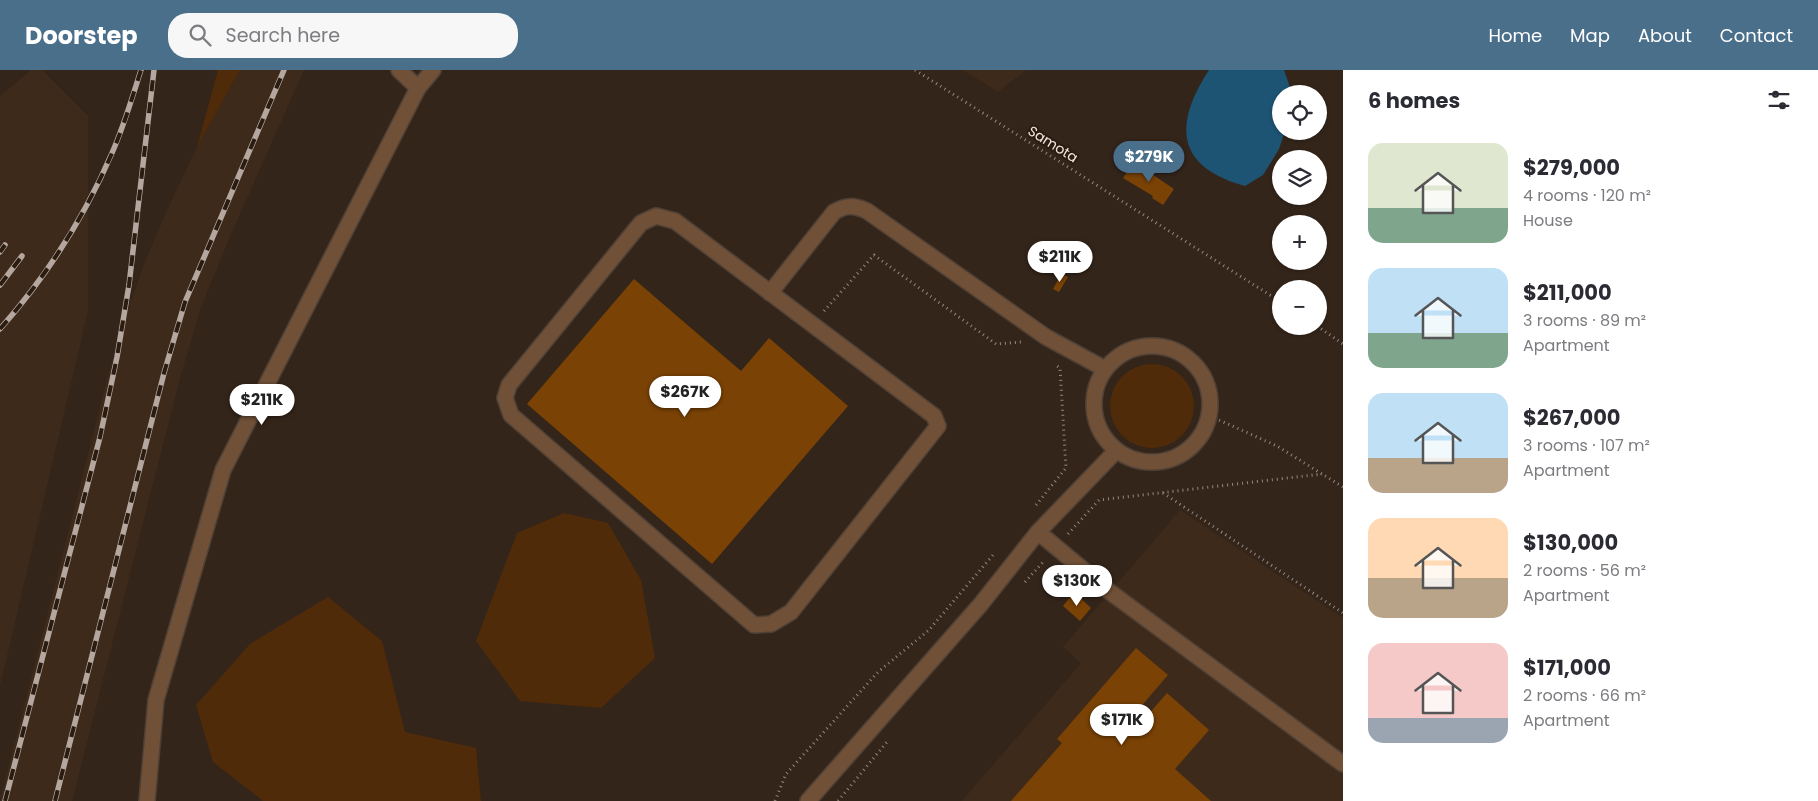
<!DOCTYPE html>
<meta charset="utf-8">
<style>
:root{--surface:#fff;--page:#f7f7f7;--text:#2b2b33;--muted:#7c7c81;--accent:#4a6f8a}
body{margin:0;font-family:Poppins,sans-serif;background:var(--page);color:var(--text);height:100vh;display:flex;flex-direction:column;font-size:19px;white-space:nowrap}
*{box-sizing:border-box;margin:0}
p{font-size:16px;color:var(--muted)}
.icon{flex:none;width:28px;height:28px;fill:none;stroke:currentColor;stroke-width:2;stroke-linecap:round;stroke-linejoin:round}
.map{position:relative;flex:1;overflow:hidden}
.side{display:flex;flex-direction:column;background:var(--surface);width:475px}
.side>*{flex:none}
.controls{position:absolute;left:1272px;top:15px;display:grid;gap:10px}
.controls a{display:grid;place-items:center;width:55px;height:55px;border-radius:50%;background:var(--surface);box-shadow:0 1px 4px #0004;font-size:25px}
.price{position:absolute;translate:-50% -42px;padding:0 11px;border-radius:18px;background:#fff;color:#222;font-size:16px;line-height:32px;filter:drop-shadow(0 1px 2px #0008)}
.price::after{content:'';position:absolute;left:50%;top:30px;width:15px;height:11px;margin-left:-8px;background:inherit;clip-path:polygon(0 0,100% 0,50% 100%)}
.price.current{background:var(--accent);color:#fff}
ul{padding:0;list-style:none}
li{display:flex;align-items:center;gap:15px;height:125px;padding:0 25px}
li span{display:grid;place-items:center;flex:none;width:140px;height:100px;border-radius:15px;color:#555}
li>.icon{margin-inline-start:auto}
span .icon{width:60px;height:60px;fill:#fffc;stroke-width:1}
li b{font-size:21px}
h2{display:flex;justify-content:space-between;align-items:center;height:60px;padding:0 25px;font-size:21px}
header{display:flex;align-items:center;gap:30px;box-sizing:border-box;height:70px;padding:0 25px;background:var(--accent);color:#fff}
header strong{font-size:24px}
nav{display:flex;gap:28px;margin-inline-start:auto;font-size:18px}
.search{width:350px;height:45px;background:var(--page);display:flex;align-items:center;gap:12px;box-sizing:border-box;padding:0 18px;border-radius:20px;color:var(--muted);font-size:19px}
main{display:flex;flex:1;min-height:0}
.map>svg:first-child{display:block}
.built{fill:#3e2a1a}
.green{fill:#4f2b0a}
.water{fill:#1d5473}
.building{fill:#7b4205}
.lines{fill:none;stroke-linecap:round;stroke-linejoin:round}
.minor-casing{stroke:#4f4036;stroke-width:18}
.path{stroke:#95887f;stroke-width:3;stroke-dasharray:1 4;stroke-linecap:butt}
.minor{stroke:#705037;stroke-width:15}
.rail-casing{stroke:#b4a79f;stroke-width:5.5}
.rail{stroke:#2a1c10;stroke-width:4;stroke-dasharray:11;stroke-linecap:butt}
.labels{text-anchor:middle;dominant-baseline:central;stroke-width:4;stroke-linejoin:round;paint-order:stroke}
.street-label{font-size:14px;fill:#f3e8e1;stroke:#2a1c10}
</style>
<header>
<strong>Doorstep</strong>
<div class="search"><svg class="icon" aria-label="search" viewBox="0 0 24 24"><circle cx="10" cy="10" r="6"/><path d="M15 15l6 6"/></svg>Search here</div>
<nav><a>Home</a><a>Map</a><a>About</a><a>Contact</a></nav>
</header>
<main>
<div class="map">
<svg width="1343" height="731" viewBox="0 0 1343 731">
<rect width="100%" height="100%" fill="#34251a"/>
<g class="built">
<path d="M31,0h11l46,46v195l-88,375v-590z"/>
<path d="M240,0h64l-72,162 -31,75 -21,71 -108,423h-72l108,-425 16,-55 21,-59 24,-56 28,-59z"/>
<path d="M963,0h63l-28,22z"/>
<path d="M1180,440l163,108v183h-381l119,-138 -18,-16z"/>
</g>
<g class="green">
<path d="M218,0h22l-43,77z"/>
<circle cx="1152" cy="336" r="42"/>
<path d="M564,443l44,10 33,57 14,78 -54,50 -81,-7 -44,-60 41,-108z"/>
<path d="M328,527l54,44 23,91 71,16 5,53h-218l-50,-39 -17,-57 54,-61z"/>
</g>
<path class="water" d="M1209,0h75l7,20 -1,4h-9v37h4l-6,18 -16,26 -18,11c-69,-19 -72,-61 -36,-116z"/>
<g class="building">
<path d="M1134,92l40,27 -11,16 -11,-7 1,-2 -30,-18z"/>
<path d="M1061,204l7,3 -9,15 -6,-3z"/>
<path d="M634,209l107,92 28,-33 79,68 -136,158 -185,-160z"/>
<path d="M1074,522l17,16 -11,13 -17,-15z"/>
<path d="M1136,578l32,27 -43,50 8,7 34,-39 42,37 -34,39 36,32h-200l51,-58 -5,-4z"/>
</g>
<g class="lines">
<defs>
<g id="minor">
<path d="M399,0l19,18"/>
<path d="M656,146l19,5 259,195 4,10 -147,186 -20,12 -17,1 -243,-210 -6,-17 4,-13 132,-162z"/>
<path d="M770,223l64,-81c12,-7 19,-7 33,-1l179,126 59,32"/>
<circle cx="1152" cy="334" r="58"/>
<path d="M1038,462l72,60 233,172"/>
<path d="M147,731l9,-101 67,-230 195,-382 15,-18"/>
<path d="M808,731l173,-197 57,-72 78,-81"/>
</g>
</defs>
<use href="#minor" class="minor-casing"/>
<g class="path">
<path d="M915,0l366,232"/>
<path d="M824,241l50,-56 122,89 25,-2"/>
<path d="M1317,256l26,18"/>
<path d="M1210,346l67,30 66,41"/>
<path d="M1163,423l180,120"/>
<path d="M1036,435l30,-37 -6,-100 -3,-2"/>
<path d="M1068,464l31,-34 223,-26"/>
<path d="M1025,512l19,-21"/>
<path d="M775,731l11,-27 92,-102 51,-42 64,-75"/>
<path d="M838,731l49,-59"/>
</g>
<use href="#minor" class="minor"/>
<defs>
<g id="rail">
<path d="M0,182l5,-7"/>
<path d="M0,215l22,-29"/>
<path d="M0,259c46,-52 85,-113 112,-176 12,-27 20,-55 29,-83"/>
<path d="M5,731l95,-364 17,-80 12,-72 25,-215"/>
<path d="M55,731l109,-428 21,-71 99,-232"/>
</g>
</defs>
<use href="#rail" class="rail-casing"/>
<use href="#rail" class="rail"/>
</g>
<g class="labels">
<g class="street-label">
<text transform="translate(1053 74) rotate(32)">Samota</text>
</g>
</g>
</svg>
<div class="controls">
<a><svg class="icon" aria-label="locate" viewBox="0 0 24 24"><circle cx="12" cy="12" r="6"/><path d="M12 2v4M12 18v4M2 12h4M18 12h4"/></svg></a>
<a><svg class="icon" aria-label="layers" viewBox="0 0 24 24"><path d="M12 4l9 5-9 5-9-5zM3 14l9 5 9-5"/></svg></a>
<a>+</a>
<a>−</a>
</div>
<b class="price current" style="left:1149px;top:113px">$279K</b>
<b class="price" style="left:1060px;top:213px">$211K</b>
<b class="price" style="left:685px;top:348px">$267K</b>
<b class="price" style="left:262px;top:356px">$211K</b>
<b class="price" style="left:1077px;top:537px">$130K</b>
<b class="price" style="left:1122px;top:676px">$171K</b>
</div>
<section class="side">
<h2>6 homes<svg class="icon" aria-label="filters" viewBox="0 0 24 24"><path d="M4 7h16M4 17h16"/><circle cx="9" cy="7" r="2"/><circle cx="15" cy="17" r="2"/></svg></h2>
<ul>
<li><span style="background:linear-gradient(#dfe7d0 65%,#7fa58c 0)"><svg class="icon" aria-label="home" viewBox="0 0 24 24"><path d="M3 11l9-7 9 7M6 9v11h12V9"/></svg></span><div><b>$279,000</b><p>4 rooms · 120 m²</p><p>House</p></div></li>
<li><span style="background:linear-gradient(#bfe0f5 65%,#7fa58c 0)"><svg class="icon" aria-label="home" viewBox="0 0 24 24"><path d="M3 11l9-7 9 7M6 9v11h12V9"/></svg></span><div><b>$211,000</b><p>3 rooms · 89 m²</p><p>Apartment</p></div></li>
<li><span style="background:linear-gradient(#bfe0f5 65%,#b9a48a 0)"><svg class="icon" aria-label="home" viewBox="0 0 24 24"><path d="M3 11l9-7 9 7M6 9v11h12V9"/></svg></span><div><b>$267,000</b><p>3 rooms · 107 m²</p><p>Apartment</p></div></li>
<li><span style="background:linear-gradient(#ffd9b3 60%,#b9a48a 0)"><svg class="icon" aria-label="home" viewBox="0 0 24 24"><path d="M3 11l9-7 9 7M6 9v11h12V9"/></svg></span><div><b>$130,000</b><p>2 rooms · 56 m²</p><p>Apartment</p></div></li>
<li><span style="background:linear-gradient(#f6c9c9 75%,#9aa5b1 0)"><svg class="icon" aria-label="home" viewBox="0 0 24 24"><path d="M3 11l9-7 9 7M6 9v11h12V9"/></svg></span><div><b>$171,000</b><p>2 rooms · 66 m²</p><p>Apartment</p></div></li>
</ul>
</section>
</main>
